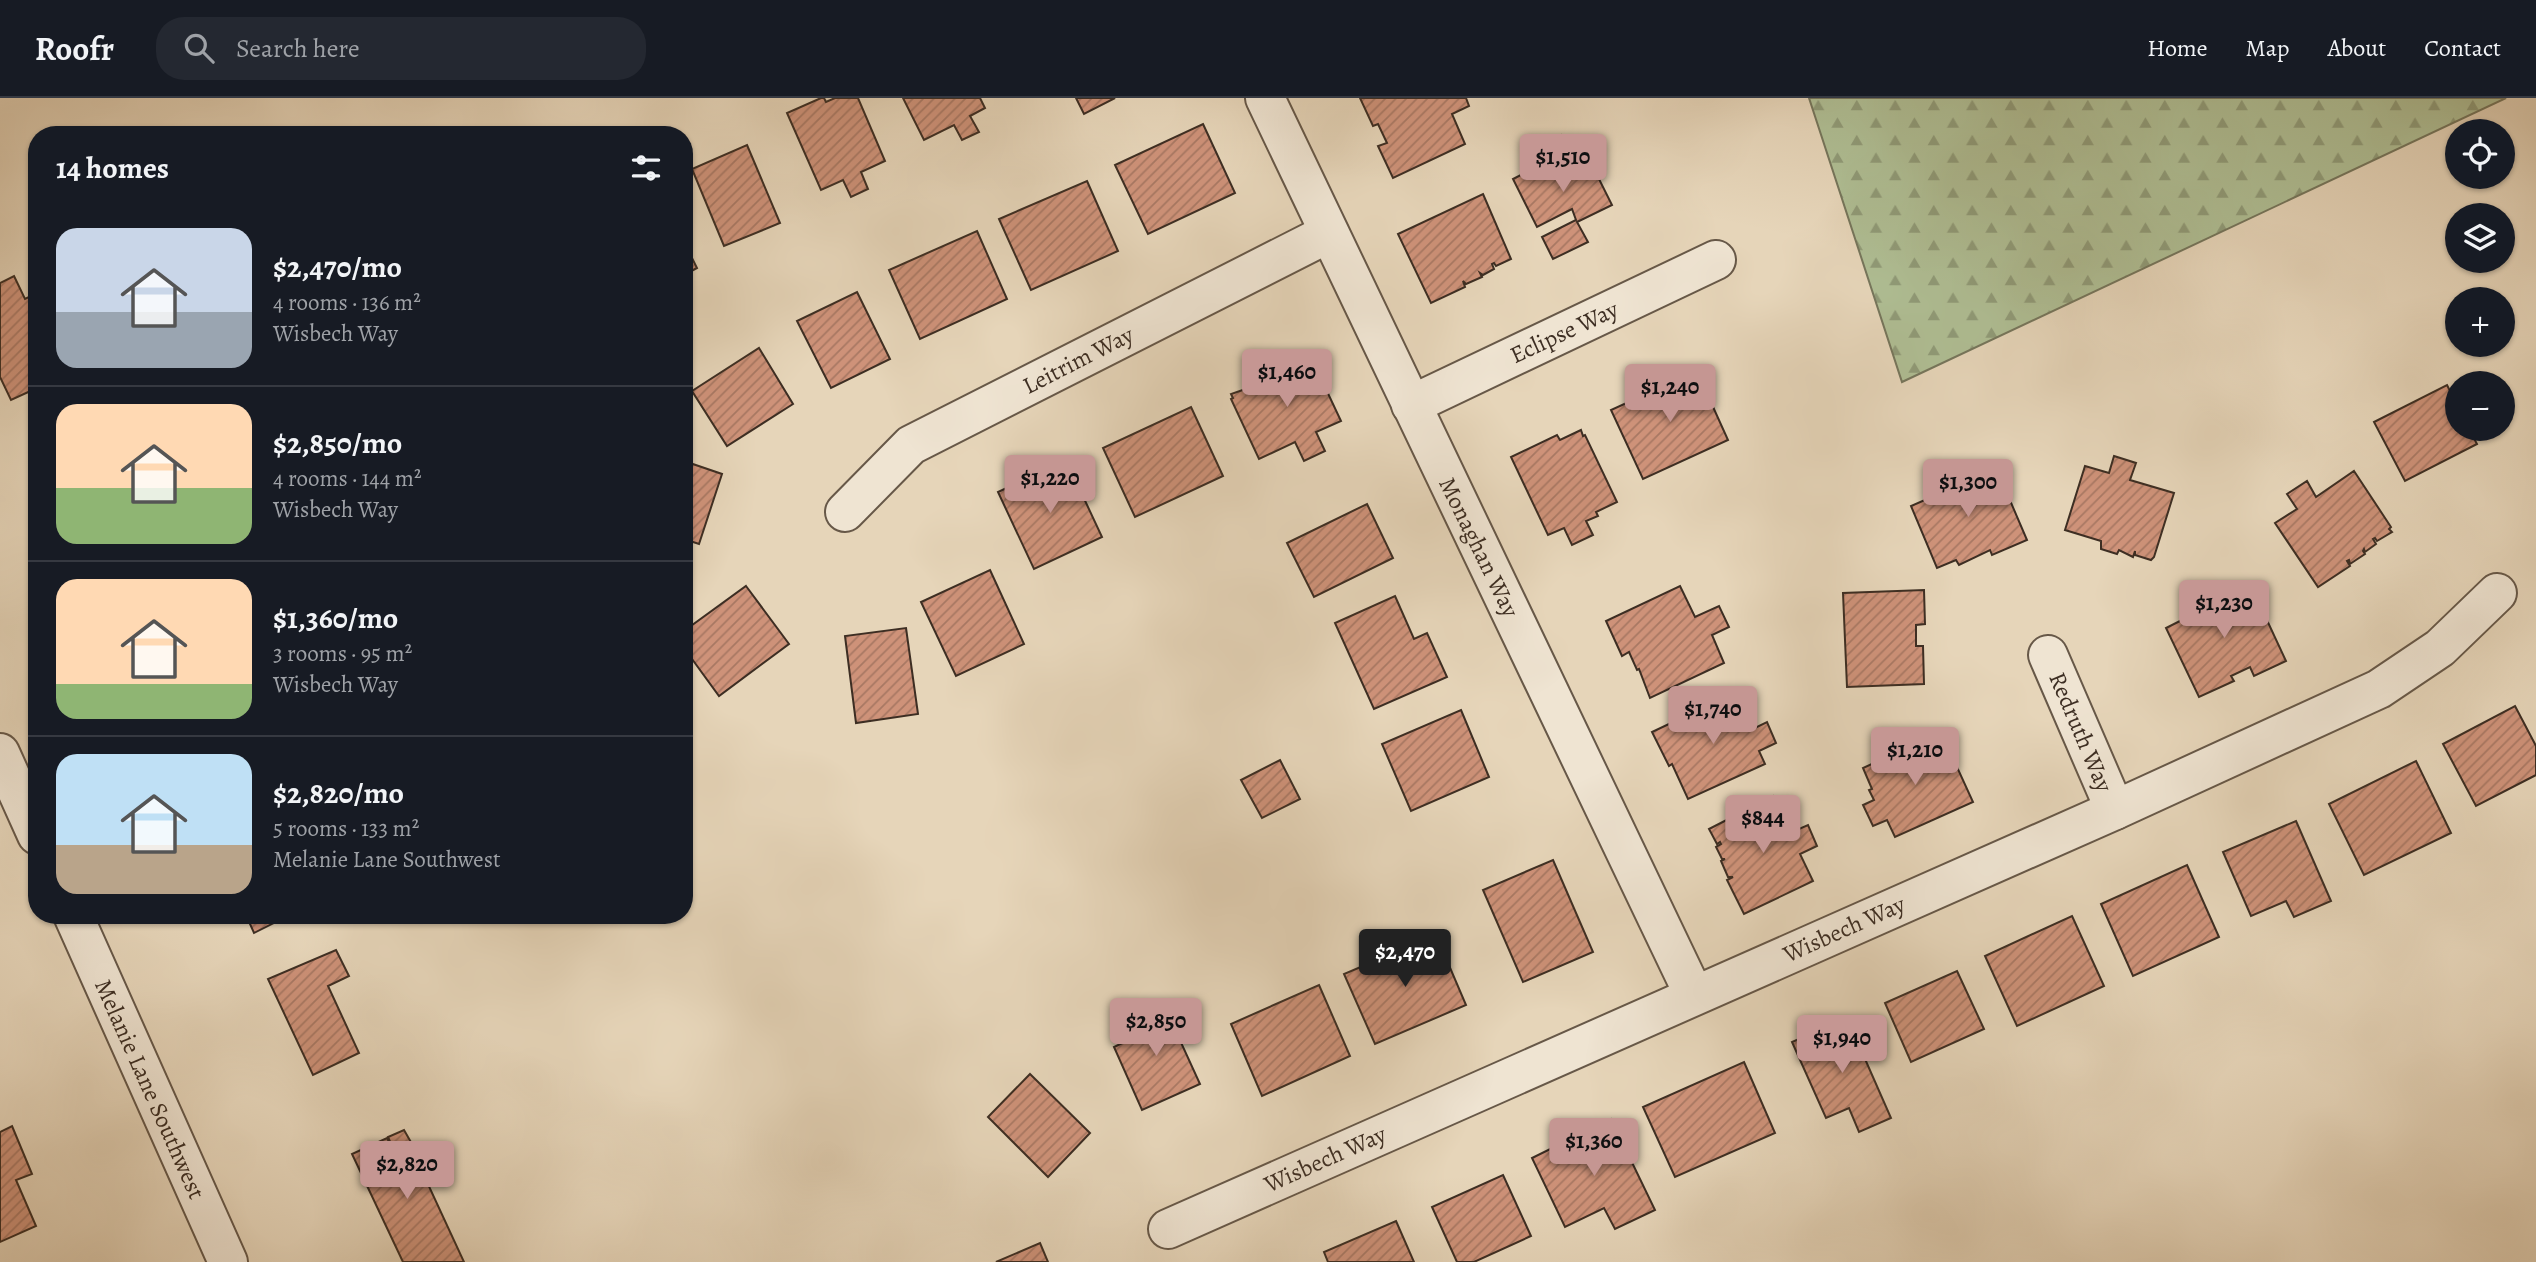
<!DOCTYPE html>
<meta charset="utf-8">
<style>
:root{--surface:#171b24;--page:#242831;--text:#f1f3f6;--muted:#9ea1a6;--line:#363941;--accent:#c59692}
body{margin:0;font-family:Alegreya,serif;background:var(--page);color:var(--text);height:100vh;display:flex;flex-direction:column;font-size:26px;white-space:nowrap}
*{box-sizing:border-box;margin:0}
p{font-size:23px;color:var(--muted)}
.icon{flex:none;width:38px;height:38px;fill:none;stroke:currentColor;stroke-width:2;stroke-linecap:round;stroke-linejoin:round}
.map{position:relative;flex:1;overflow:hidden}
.sheet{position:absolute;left:28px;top:28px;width:665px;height:798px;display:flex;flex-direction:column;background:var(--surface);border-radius:28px;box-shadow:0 2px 5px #0004}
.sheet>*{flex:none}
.buttons{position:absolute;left:2445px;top:21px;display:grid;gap:14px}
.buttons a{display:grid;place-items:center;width:70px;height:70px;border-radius:50%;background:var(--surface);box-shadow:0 2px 5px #0004;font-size:35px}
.price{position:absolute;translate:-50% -60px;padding:0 16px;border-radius:7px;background:var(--accent);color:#111;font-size:23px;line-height:46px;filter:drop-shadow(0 2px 4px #0008)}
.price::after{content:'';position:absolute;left:50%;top:42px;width:21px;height:16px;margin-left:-10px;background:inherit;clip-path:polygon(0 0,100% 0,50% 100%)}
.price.on{background:#222;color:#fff}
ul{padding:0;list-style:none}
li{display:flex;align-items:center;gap:21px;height:175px;padding:0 28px}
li+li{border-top:2px solid var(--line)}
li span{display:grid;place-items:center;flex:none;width:196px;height:140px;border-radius:21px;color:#555}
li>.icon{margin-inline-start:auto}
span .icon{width:84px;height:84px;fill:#fffc;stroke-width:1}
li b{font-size:30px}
h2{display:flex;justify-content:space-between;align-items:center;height:84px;padding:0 28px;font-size:30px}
header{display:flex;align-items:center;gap:42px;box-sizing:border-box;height:98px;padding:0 35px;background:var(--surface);border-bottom:2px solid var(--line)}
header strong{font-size:33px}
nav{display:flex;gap:38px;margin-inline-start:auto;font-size:24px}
.search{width:490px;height:63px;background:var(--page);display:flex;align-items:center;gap:18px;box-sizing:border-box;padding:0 24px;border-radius:28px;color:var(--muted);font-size:26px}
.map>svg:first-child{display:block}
.forest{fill:url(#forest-firs);stroke:#76765c;stroke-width:2}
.building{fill:url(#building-hatch);stroke:#3d2e23;stroke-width:2}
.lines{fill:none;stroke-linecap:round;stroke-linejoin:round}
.minor-casing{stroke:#675848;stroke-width:42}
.minor{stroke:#efe4d2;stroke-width:38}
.labels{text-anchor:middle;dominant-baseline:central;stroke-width:6;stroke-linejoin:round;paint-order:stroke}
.street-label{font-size:24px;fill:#3d2e23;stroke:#efe4d2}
</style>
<header>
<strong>Roofr</strong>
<div class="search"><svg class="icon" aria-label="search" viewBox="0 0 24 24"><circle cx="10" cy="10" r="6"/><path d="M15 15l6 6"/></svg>Search here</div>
<nav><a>Home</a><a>Map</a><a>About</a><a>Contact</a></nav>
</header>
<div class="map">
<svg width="2536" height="1164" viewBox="0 0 2536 1164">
<defs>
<pattern id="forest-firs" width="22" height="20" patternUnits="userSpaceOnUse" patternTransform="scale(1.75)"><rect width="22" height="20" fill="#afbe94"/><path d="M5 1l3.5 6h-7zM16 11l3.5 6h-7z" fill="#909b78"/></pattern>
<pattern id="building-hatch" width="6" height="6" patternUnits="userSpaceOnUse" patternTransform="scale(1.75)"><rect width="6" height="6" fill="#ce9279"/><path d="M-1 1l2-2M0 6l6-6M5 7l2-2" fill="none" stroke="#a87863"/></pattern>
</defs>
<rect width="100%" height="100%" fill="#e6d5b9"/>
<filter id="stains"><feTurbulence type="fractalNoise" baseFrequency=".00286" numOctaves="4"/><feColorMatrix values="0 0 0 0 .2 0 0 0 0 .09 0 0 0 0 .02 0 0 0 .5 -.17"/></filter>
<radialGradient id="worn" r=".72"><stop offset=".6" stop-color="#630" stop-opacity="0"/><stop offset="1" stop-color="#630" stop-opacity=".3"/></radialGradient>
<path class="forest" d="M1809,0h697l-604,284z"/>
<g class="building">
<path d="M821,0h3l2,4 9,-4h23l27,63 -24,11 7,17 -17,8 -8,-17 -22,10 -34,-77z"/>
<path d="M903,0h77l5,10 -15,8 9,16 -17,8 -8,-15 -30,15z"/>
<path d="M1076,0h39l-31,16z"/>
<path d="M1360,0h106l3,8 -17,8 13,30 -72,34 -15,-32 9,-3 -9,-19 -5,2z"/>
<path d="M1203,26l32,69 -87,41 -33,-69z"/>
<path d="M1561,37l8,16 13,-6 30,60 -35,17 11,20 -35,17 -11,-22 34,-17 -4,-11 -35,18 -24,-48 35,-18 -8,-15z"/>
<path d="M747,47l33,78 -56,23 -32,-77z"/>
<path d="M1087,83l31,70 -87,39 -32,-71z"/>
<path d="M1483,96l28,65 -15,7 -2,-3 -2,1 2,5 -11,6 -3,-2 2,4 -16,7 -3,-3 2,6 -34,16 -33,-69z"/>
<path d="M977,133l30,68 -87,40 -31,-69z"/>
<path d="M684,144l13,26 -13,7z"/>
<path d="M14,178l11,23 12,-6v95l-26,12 -11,-23v-94z"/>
<path d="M857,194l33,67 -59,29 -34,-67z"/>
<path d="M759,250l34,56 -66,42 -35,-55z"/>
<path d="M1308,253l33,70 -25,11 9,19 -21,10 -9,-19 -36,17 -28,-60 2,-1 -2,-4 29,-10 -1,-7 14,-7 3,3 -3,-5z"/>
<path d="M1695,269l33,73 -85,39 -32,-69 35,-16 2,5 20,-9 -4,-9z"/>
<path d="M2447,287l10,20v24h12l8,15 -72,37 -31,-59z"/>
<path d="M1191,309l32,69 -88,41 -32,-69z"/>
<path d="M1581,332l2,6 2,-1 32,67 -21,10 2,4 -12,5 7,14 -21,10 -8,-17 -16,7 -37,-78 46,-22 3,5z"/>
<path d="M2114,358l22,7 -6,17 44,13 -20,64 -3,3 -16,-5v-4l-2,6 -14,-7 -2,4 -16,-5v-8l-36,-11 20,-64 24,7z"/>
<path d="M1066,362l36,77 -68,32 -36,-77z"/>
<path d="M684,363l38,13 -23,70 -15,-5z"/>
<path d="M1955,369l7,18 35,-15 30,70 -35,15 -2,-5 -31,15 -3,-5 -19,8 -26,-62 30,-13 -8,-17z"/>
<path d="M2354,373l37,56 -2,2 3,3 -15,9 -2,-3 -2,1 3,5 -11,8 -1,-3 -1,2 2,3 -15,10 -1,-4 -2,1 3,5 -32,21 -43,-64 22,-14 -10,-15 20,-13 9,16z"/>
<path d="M1367,406l26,54 -79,39 -27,-54z"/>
<path d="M990,472l34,74 -68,32 -35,-74z"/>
<path d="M746,488l43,58 -70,52 -35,-48v-17z"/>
<path d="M1680,488l15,31 24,-11 10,21 -17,8 12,28 -74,35 -11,-29 -2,1 -8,-18 -7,4 -16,-35z"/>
<path d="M2252,490l34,73 -32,15 -4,-9 -19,9 3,5 -35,16 -33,-69 24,-12 -7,-16 20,-10 8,17z"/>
<path d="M1924,492l1,34 -9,1v21h7l1,38 -77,3 -4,-94z"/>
<path d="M1395,498l19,43 13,-6 20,44 -73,32 -39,-86z"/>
<path d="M906,530l12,86 -62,9 -11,-87z"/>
<path d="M1732,596l10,21 4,-2 7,16 14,-7 9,21 -17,8 6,13 -77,35 -16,-35 -3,2 -17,-34z"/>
<path d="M2515,608l21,40v29l-60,31 -33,-62z"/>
<path d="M1461,612l28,67 -78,34 -29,-67z"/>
<path d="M1931,639l5,10 10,-4 27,59 -78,35 -8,-17 -14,6 -10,-21 11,-5 -5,-10 3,-1 -9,-21z"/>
<path d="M1280,662l20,39 -38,19 -21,-38z"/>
<path d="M2416,663l35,72 -87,42 -35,-71z"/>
<path d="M1773,698l17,37 18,-8 9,21 -17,8 13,27 -69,33 -17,-34 6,-3h-5l-7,-16 4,-2h-3l-6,-12 5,-3 -1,-2 -3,2 -8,-15z"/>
<path d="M2296,723l35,80 -37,16 -8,-16 -35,15 -28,-64z"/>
<path d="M1553,762l40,92 -70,30 -40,-92z"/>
<path d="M2187,767l32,72 -86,39 -32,-72z"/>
<path d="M246,817h42v1l-34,17z"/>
<path d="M2072,818l32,70 -87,40 -32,-70z"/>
<path d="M1436,837l30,70 -91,39 -31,-70z"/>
<path d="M336,852l13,26 -21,10 31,67 -46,22 -45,-96z"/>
<path d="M1957,873l27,58 -73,33 -26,-59z"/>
<path d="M1319,887l31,71 -88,40 -31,-72z"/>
<path d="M1162,903l38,83 -58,26 -28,-63 23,-11 -9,-19z"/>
<path d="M1847,920l44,100 -32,14 -10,-24 -23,10 -34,-76z"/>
<path d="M1744,964l31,71 -100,44 -32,-70z"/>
<path d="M1030,976l60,59 -42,44 -60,-60z"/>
<path d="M1611,1021l44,91 -40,19 -11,-21 -39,19 -33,-69z"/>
<path d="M12,1028l20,48 -16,6 20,46 -36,16v-110z"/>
<path d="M404,1032l20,35 -4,2 44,95h-61l-51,-108 35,-16 9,17 -8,-18z"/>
<path d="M1503,1077l28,61 -57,26h-17l-25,-55z"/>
<path d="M1396,1123l18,41h-86l-4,-10z"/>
<path d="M1040,1145l8,19h-52z"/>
</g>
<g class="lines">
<defs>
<g id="minor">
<path d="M1265,0l429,897"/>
<path d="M1411,307l305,-145"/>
<path d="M845,414l66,-67 418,-212"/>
<path d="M2048,557l67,155"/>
<path d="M0,655l37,82"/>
<path d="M73,817l155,347"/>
<path d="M1168,1131l947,-419 264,-121 61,-41 57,-55"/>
</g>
</defs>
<use href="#minor" class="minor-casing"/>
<use href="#minor" class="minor"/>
</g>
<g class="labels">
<g class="street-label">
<text transform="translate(1564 234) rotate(-25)">Eclipse Way</text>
<text transform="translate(1078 262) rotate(-27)">Leitrim Way</text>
<text transform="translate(1479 449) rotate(64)">Monaghan Way</text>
<text transform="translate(2081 634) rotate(67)">Redruth Way</text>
<text transform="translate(1844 831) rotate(-24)">Wisbech Way</text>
<text transform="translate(150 991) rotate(66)">Melanie Lane Southwest</text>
<text transform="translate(1325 1061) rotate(-24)">Wisbech Way</text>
</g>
</g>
<rect width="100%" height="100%" filter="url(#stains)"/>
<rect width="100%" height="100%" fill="url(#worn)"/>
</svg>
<div class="buttons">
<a><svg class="icon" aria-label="locate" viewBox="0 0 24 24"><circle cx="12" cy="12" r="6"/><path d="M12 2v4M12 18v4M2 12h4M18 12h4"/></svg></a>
<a><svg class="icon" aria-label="layers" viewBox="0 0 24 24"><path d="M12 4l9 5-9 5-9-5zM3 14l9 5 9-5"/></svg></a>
<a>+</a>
<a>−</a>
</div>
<b class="price" style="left:1563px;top:96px">$1,510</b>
<b class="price" style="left:1287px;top:311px">$1,460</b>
<b class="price" style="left:1670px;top:326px">$1,240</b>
<b class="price" style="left:1050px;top:417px">$1,220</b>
<b class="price" style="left:1968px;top:421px">$1,300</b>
<b class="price" style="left:2224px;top:542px">$1,230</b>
<b class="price" style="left:1713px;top:648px">$1,740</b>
<b class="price" style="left:1915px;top:689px">$1,210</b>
<b class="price" style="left:1763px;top:757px">$844</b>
<b class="price on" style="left:1405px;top:891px">$2,470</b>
<b class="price" style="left:1156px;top:960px">$2,850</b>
<b class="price" style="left:1842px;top:977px">$1,940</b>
<b class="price" style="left:1594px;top:1080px">$1,360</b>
<b class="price" style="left:407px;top:1103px">$2,820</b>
<section class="sheet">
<h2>14 homes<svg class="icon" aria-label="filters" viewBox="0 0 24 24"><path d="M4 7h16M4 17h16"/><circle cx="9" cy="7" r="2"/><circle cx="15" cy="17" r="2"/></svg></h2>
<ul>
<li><span style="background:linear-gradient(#c9d6e8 60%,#9aa5b1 0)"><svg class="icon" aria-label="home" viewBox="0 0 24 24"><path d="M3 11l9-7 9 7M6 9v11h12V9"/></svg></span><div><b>$2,470/mo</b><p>4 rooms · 136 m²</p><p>Wisbech Way</p></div></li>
<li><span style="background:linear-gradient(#ffd9b3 60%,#8fb573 0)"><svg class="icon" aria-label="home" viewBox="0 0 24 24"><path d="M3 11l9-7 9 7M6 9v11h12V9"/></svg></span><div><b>$2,850/mo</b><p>4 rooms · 144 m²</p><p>Wisbech Way</p></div></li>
<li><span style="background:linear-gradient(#ffd9b3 75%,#8fb573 0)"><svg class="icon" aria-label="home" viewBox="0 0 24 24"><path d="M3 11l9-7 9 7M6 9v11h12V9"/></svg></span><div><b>$1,360/mo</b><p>3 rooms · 95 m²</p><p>Wisbech Way</p></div></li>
<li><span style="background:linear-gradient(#bfe0f5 65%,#b9a48a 0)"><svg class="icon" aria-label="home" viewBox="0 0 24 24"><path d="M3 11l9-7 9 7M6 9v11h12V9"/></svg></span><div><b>$2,820/mo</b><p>5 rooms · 133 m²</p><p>Melanie Lane Southwest</p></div></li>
</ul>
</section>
</div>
